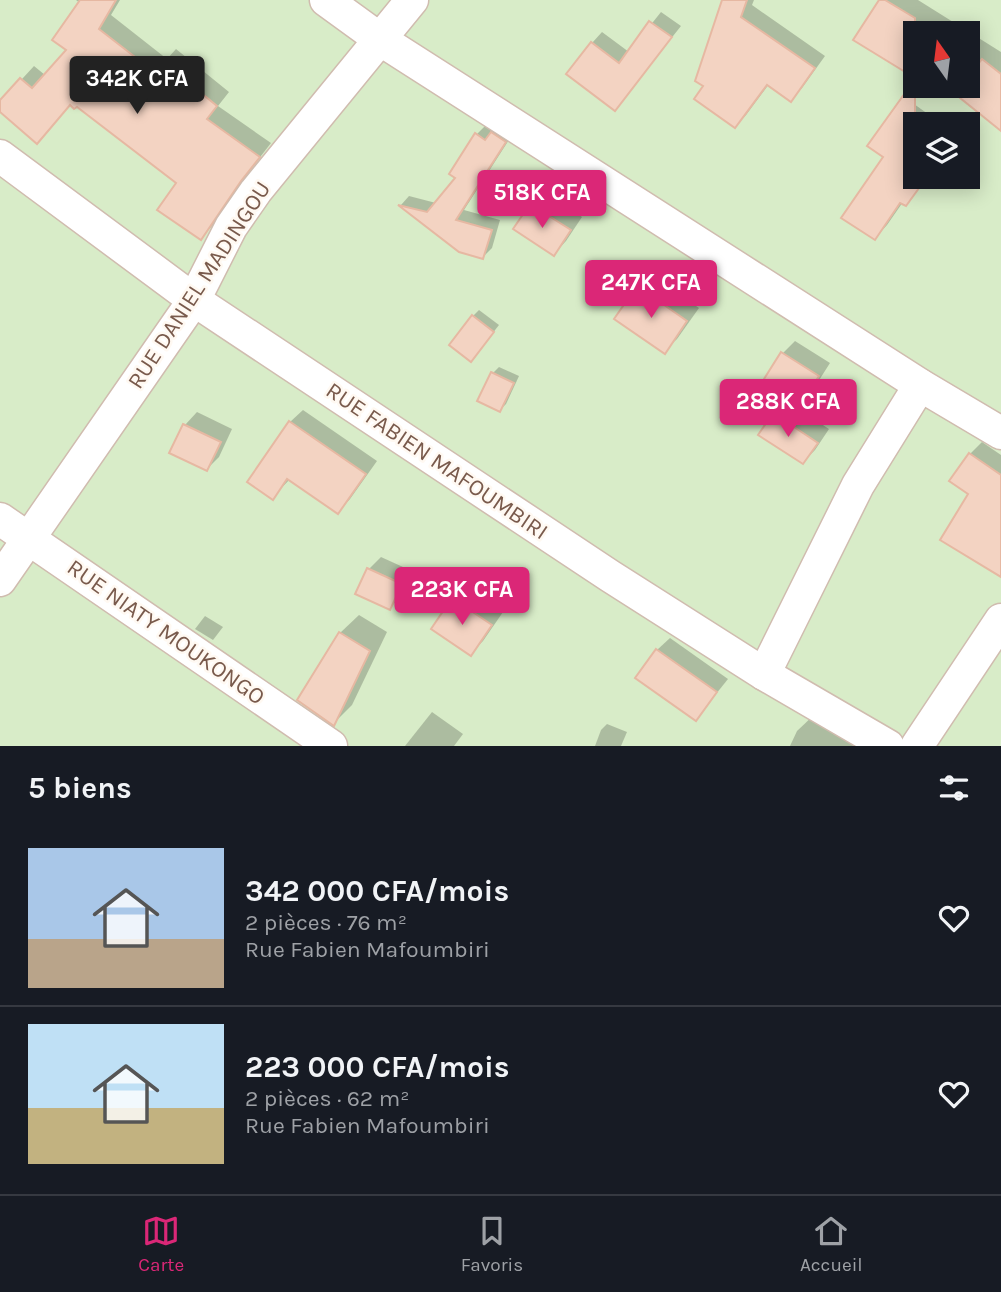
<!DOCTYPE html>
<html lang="fr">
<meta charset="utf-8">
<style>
:root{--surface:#171b24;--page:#20242c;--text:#f1f3f6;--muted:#9ea1a6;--line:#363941;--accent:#db2777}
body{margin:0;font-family:Karla,sans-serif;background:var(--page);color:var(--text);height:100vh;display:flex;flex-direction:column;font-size:26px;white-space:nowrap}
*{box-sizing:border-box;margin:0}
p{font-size:23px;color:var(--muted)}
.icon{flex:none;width:38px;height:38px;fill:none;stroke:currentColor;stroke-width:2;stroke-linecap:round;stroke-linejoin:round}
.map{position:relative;height:746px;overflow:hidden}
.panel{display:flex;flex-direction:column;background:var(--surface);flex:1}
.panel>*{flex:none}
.needle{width:46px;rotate:346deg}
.controls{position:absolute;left:903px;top:21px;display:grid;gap:14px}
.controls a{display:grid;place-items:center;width:77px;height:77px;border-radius:0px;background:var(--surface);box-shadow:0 4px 18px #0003;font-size:35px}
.price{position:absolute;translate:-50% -60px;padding:0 16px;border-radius:7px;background:var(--accent);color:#fff;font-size:23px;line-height:46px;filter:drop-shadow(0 2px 4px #0008)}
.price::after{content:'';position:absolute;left:50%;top:42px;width:21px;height:16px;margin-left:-10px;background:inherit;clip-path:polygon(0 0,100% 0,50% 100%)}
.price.active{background:#222;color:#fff}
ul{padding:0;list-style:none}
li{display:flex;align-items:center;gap:21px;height:175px;padding:0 28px}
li+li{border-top:2px solid var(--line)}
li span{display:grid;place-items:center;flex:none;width:196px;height:140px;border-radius:0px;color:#555}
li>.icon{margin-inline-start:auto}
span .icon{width:84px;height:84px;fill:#fffc;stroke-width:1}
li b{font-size:30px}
h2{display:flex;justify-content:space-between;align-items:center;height:84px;padding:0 28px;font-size:30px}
.dock{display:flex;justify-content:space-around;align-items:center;height:98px;border-top:2px solid var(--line);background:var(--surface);font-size:19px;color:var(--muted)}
.dock a{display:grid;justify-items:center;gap:4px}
.dock .active{color:var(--accent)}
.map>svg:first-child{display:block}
.green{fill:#d8ecc8;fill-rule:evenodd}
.shadow{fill:#0003}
.building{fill:#f3d3c2;stroke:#e6b8a2;stroke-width:2}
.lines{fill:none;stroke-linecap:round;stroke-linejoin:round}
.minor-casing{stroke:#d0bcaf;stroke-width:35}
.minor{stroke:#fff;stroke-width:32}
.labels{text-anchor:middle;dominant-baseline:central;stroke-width:5;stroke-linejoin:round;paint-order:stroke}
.street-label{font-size:23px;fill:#795a4c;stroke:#fff9f2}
</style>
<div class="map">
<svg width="1001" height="746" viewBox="0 0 1001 746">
<rect width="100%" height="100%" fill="#fdf5eb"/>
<path class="green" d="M0,0h1001v746h-1001zM915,33h53v53h-53zM915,124h53v53h-53z"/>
<g class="shadow">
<path d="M76,0h44l-9,15 56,44 9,-10 53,43 -11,14 53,37 -17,22 -41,60 -13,13 -21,-56 -102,-77 -6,-1 -22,24 -49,-18v-7l34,-37 11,9 24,-25 11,-47z"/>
<path d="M724,0h30l-2,5 73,51 -23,32 -11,11 -22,-15 -23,31 -11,11 -29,-40z"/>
<path d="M881,0h37l83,52v61l-9,9 -44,-36h20v-53h-53v43l-59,-37z"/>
<path d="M661,12l20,14 -66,83 -23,-66 10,-11 27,20z"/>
<path d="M907,99l35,25h-27v53h14l-24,27 -2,-2 -16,23 -12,13 10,-82z"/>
<path d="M486,125l28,7 -50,78 36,10 -8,28 -9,9 -23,-6 -59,-46 8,-9 27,7 21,-26 20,-43z"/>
<path d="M544,192l38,25 -16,24 -12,13 -23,-49z"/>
<path d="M651,275l48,33 -22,31 -13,12 -26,-64z"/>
<path d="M479,310l20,15 -22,28 -4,-37z"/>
<path d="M795,341l35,22 -21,33 -12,12 32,21 -14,21 -12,12 -29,-48 12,-12 -3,-49z"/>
<path d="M499,367l20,9 -13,28 -6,6 -7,-37z"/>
<path d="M303,410l74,51 -27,38 -12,13 -48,-33 -17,18 17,-75z"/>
<path d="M197,412l35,17 -13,28 -12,12 -22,-44z"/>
<path d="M982,442l19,13v108l-31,-109z"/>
<path d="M381,557l33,15 -12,23 -12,13 -21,-39z"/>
<path d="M466,587l37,25 -20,29 -12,12 -17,-54z"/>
<path d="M359,615l28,17 -35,73 -18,18 6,-90z"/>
<path d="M205,616l18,11 -10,13 -18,-11z"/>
<path d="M670,638l58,41 -32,40 -39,-69z"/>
<path d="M432,712l31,22 -9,12h-49z"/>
<path d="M815,714l61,32h-86l7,-15z"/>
<path d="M607,724l20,8 -6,14h-26l6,-16z"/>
</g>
<g class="building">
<path d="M80,0h36l-17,29 54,42 9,-10 55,45 -10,13 53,38 -19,24 -40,59 -44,-30 19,-27 -99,-76 -3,2 -4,-4 -33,39 -37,-32v-12l20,-22 12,10 34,-38 -14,-10z"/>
<path d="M722,0h25l-6,17 74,51 -24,34 -24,-17 -32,43 -41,-29 9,-13 -8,-5z"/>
<path d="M879,0h6l30,18v60l-62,-38z"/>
<path d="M649,21l23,16 -57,74 -49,-37 25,-32 28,21z"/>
<path d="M982,59l19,15v57l-47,-38 6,-7h8v-10z"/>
<path d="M915,79v98h12l-21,29 -6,-3 -25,37 -34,-22 42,-61 -16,-11z"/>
<path d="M491,132l15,10 -50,78 36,10 -9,29 -24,-7 -61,-47 29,7 28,-34 -6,-4 26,-41 10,7z"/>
<path d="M530,204l41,26 -17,26 -41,-27z"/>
<path d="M637,286l50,35 -22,33 -51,-35z"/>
<path d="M472,315l22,17 -23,30 -22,-17z"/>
<path d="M781,352l38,24 -23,35 -37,-24z"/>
<path d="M491,372l23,11 -14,29 -23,-11z"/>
<path d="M773,413l45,30 -15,21 -45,-29z"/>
<path d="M289,421l77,53 -28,40 -51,-35 -14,21 -26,-18z"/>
<path d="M183,424l38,18 -14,29 -38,-18z"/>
<path d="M969,453l32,22v102l-61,-37 28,-46 -19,-13z"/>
<path d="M367,568l35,16 -12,26 -35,-16z"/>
<path d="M452,598l40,27 -21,31 -40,-27z"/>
<path d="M339,632l31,19 -36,75 -37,-26z"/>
<path d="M656,649l61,43 -21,29 -61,-43z"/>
</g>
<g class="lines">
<defs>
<g id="minor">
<path d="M326,0l55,40 539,345 81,48"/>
<path d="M0,156l194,144 416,276 154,98 124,72"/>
<path d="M0,519l331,227"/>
<path d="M0,580l194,-280 37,-73 25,-36 156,-191"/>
<path d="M764,674l94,-189 62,-100"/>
<path d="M917,746l84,-126"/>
</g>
</defs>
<use href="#minor" class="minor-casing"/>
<use href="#minor" class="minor"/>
</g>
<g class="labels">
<g class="street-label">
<text transform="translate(199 285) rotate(-57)">RUE DANIEL MADINGOU</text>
<text transform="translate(437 461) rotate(34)">RUE FABIEN MAFOUMBIRI</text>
<text transform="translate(166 632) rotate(35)">RUE NIATY MOUKONGO</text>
</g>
</g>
</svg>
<div class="controls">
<a><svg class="needle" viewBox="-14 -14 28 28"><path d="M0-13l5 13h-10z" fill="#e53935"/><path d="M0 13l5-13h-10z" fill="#9ea1a6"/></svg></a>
<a><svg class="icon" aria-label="layers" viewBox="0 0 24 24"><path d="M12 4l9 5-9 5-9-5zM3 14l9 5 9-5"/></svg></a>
</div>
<b class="price active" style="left:137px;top:116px">342K CFA</b>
<b class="price" style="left:542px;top:230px">518K CFA</b>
<b class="price" style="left:651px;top:320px">247K CFA</b>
<b class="price" style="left:788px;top:439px">288K CFA</b>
<b class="price" style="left:462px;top:627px">223K CFA</b>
</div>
<section class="panel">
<h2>5 biens<svg class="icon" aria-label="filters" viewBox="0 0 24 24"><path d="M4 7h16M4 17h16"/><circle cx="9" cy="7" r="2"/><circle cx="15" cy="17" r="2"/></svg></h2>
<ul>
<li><span style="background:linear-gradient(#a9c7e8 65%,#b9a48a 0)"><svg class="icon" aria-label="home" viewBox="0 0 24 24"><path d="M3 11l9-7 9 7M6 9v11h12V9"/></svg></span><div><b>342 000 CFA/mois</b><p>2 pièces · 76 m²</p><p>Rue Fabien Mafoumbiri</p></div><svg class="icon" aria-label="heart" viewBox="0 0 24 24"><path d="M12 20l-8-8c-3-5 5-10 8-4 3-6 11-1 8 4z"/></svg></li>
<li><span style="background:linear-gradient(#bfe0f5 60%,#c2b280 0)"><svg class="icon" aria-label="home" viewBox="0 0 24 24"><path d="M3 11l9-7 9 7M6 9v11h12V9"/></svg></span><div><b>223 000 CFA/mois</b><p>2 pièces · 62 m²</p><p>Rue Fabien Mafoumbiri</p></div><svg class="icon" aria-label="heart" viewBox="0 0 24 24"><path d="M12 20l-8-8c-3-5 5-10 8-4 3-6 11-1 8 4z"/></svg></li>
</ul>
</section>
<nav class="dock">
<a class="active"><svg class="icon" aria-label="map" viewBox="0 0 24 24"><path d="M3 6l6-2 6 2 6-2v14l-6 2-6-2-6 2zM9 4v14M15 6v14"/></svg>Carte</a>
<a><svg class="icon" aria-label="saved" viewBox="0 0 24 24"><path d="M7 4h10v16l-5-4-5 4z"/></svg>Favoris</a>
<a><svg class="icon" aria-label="home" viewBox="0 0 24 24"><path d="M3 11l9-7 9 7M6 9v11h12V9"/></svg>Accueil</a>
</nav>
